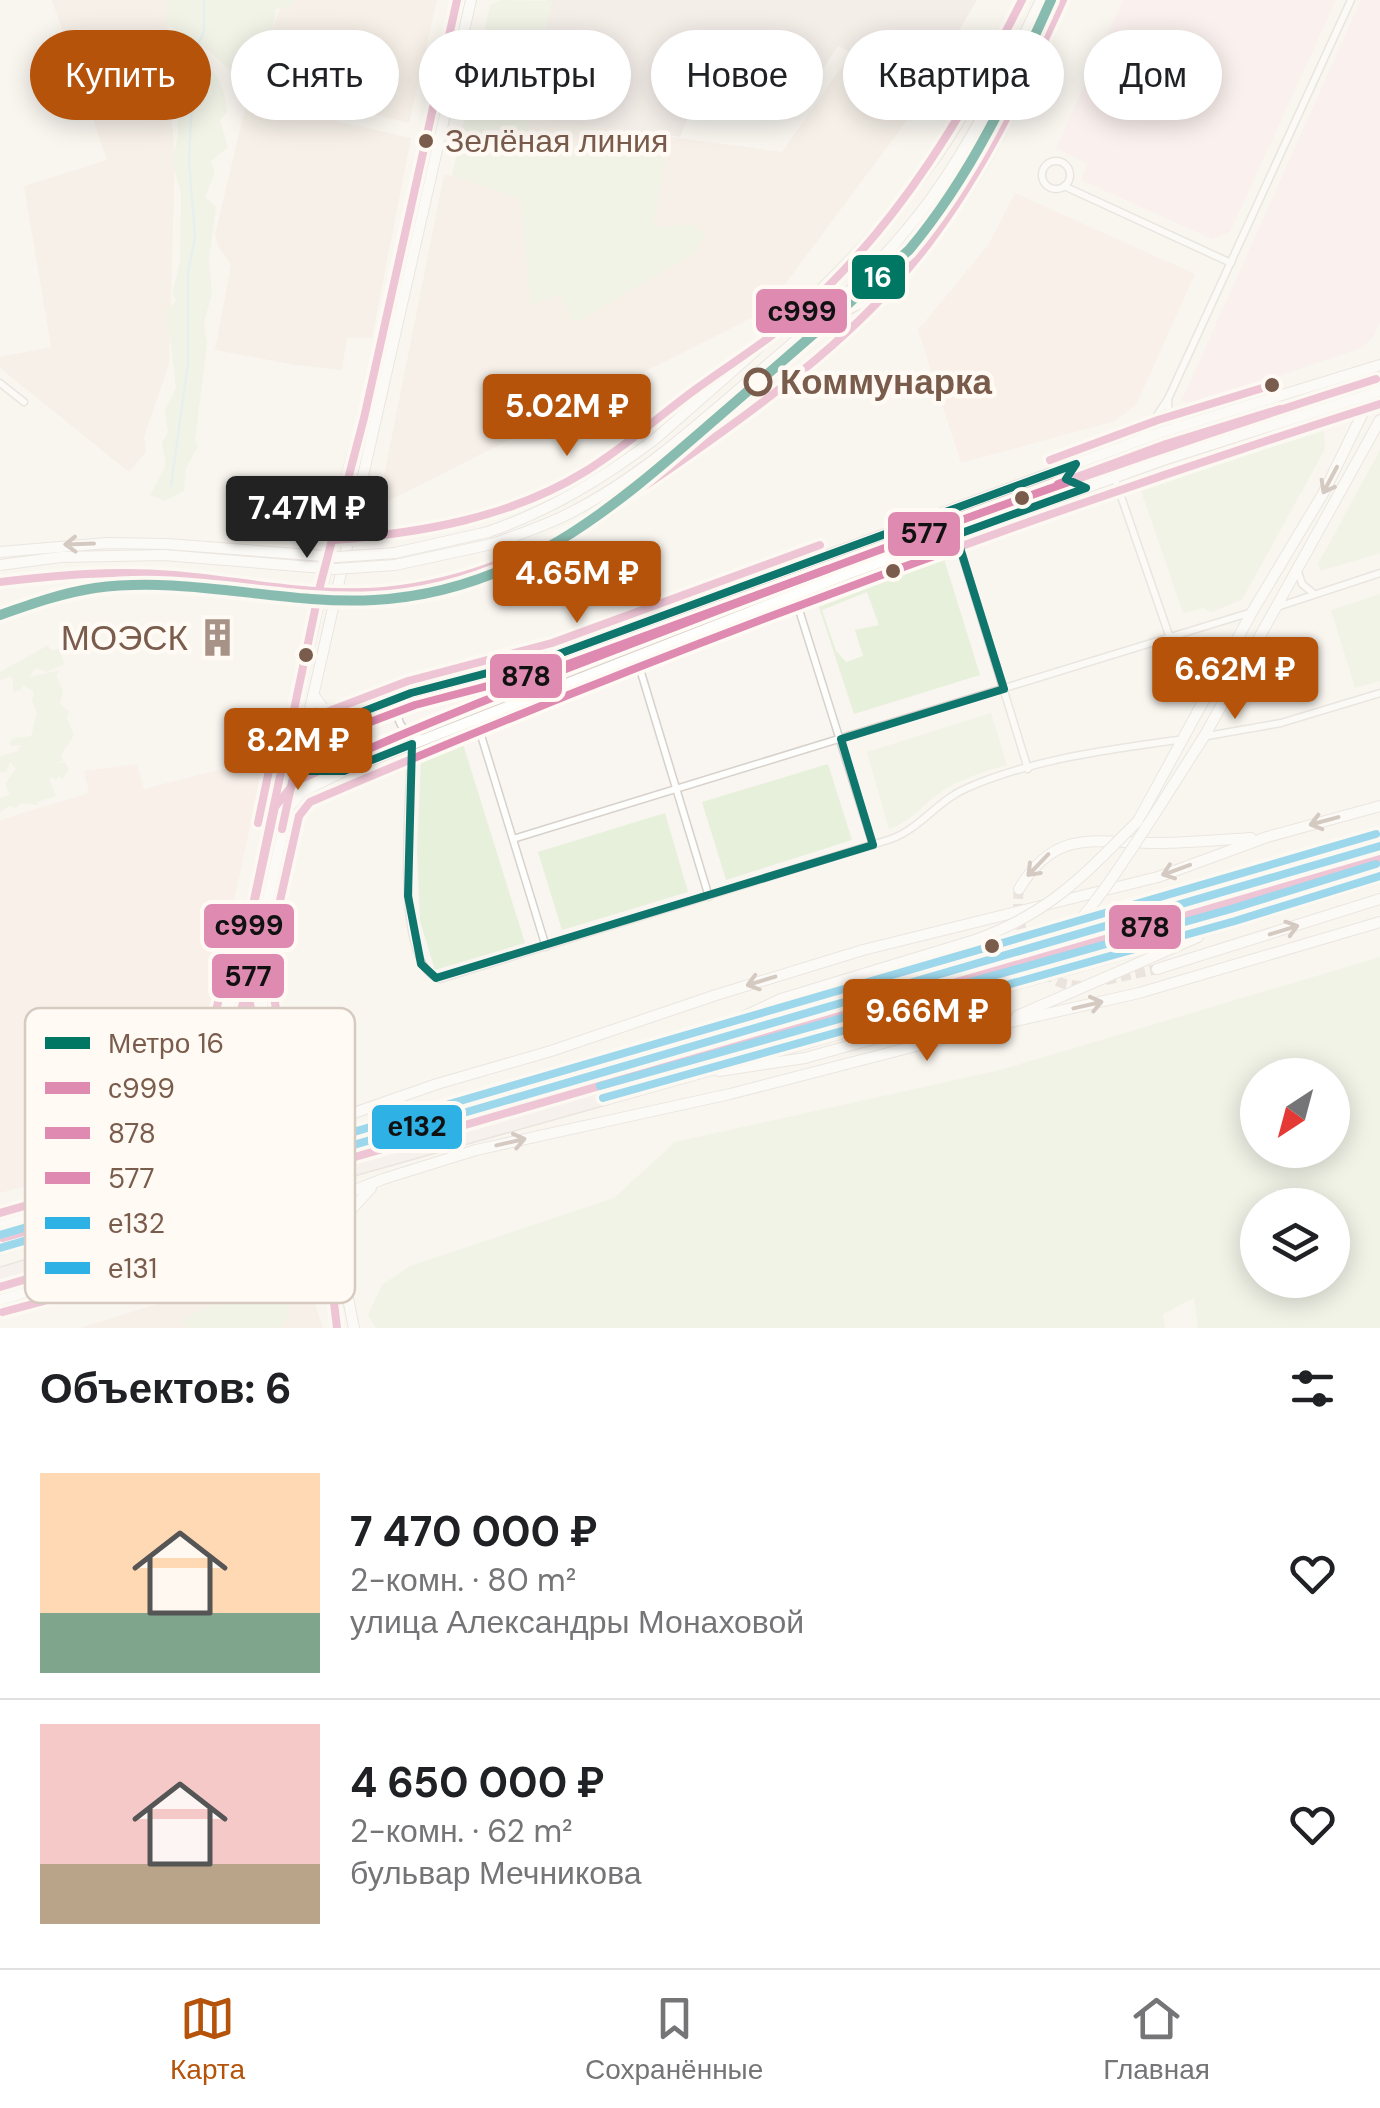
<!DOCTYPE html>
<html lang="ru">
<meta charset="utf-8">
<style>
:root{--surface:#fff;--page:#f2f2f2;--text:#202124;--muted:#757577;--line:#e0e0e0;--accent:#b45309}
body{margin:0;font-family:"DM Sans",sans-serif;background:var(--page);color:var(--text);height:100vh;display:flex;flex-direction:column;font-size:38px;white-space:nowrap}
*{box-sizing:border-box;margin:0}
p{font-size:32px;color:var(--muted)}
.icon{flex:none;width:55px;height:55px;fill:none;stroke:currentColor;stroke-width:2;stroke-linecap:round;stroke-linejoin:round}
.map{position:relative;height:1328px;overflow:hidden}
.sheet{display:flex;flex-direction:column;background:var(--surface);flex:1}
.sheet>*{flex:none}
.guide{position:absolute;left:30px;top:30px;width:1320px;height:90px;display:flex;gap:20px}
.needle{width:65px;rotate:216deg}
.fabs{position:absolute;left:1240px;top:1058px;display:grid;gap:20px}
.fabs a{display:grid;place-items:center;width:110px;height:110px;border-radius:50%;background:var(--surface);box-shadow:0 5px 25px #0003;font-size:50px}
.price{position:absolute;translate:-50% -85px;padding:0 22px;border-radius:10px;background:var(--accent);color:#fff;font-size:32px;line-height:65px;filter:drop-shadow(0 2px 5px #0008)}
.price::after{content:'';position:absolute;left:50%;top:60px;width:30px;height:22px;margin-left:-15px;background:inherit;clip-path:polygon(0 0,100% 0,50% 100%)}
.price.on{background:#222;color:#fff}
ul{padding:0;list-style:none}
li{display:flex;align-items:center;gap:30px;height:250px;padding:0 40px}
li+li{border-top:2px solid var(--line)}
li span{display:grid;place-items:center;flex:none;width:280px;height:200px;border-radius:0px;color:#555}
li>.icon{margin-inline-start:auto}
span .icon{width:120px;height:120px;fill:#fffc;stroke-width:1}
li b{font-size:42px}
h2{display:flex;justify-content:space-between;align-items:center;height:120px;padding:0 40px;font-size:42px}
.tag{padding:0 35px;border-radius:45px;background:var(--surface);box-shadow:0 5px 25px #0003;font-size:35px;line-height:90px}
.tag.on{background:var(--accent);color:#fff}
.tab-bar{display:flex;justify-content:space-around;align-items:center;height:140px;border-top:2px solid var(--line);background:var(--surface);font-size:28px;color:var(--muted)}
.tab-bar a{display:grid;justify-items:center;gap:5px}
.tab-bar .on{color:var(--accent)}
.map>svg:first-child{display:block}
.residential{fill:#f2e8de}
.commercial{fill:#f6e8e1}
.industrial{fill:#ede5e0}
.medical{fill:#fae9e9}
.green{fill:#e7f0db;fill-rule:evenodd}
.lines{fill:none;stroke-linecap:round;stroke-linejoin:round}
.stream{stroke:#d0e8ea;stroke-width:2.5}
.secondary-tunnel{stroke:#d9cfc7;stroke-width:10;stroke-dasharray:10 5;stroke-linecap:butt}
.highway-tunnel{stroke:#d9cfc7;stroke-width:12;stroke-dasharray:12 6;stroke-linecap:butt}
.street-casing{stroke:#d7d1cb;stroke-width:9}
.secondary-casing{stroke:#d9d2cb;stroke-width:12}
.highway-casing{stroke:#dad1cc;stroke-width:15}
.street{stroke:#fefefd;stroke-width:6}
.secondary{stroke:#fefefd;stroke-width:10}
.highway{stroke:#f2eae7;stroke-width:12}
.secondary-bridge-casing{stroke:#d9d2cb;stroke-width:12;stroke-linecap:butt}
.secondary-bridge{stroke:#fefefd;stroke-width:10}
.bus-1-casing{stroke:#fffaf3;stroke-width:15}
.bus-2-casing{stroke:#fffaf3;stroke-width:15}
.bus-3-casing{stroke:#fffaf3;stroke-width:15}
.bus-4-casing{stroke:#fffaf3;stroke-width:15}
.bus-5-casing{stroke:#fffaf3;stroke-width:15}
.bus-1{stroke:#de8ab1;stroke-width:8}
.bus-2{stroke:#de8ab1;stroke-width:8}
.bus-3{stroke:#de8ab1;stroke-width:8}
.bus-4{stroke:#2eb2e6;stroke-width:8}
.bus-5{stroke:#2eb2e6;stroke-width:8}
.metro-1-casing{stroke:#fffaf3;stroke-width:18}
.metro-1{stroke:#007763;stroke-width:10}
.oneway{stroke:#a8958b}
.marked{fill:none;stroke:#0f766e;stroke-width:8;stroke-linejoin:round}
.bus-dot{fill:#7a5c4d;stroke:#fffaf3;stroke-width:4}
.stop-dot{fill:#fffaf3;stroke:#7a5c4d;stroke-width:5}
.labels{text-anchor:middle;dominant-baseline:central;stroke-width:9;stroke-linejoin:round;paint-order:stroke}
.bus-label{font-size:32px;fill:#7a5c4d;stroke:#fffaf3;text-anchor:start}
.stop-label{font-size:35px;font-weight:bold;fill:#7a5c4d;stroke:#fffaf3;text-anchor:start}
.poi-label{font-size:35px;fill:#7a5c4d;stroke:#fffaf3;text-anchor:end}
.key{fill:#fffaf3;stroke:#d7cbc1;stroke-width:2.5}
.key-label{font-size:28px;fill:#7a5c4d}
.line-badge{stroke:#fffaf3;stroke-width:4}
.badge-label{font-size:28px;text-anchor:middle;font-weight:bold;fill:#fff}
.pale-badge-label{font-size:28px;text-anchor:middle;font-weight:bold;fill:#111}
</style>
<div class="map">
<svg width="1380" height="1328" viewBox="0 0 1380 1328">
<rect width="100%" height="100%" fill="#f9f5f0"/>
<g class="residential">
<path d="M52,0h118l-3,62 8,98 -6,204 -25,73 2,15 -17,20 -129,-104v-11l51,-10 -27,-161 83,-26z"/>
<path d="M283,0h154l-28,123 -157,-38z"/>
<path d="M850,55l73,44 -158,212 -387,195 66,-331 54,6 18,-65 266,36z"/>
<path d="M247,101l164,37 -39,200h-25l-5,32 -46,-5 -81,-15 16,-85 -13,-19 -3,-12z"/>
<path d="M276,1263l11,7 16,21 9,2 11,35h-243l164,-51z"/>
</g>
<g class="commercial">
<path d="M1015,193l180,81 -58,129 -22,18 -154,42 -43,-133 71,-86z"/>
<path d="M265,758l-58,268 -33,119 -174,48v-373l89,-27 -5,-22 53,-7 7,25z"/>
</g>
<path class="industrial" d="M546,0h431l-29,49 -5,-3 -27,39 -78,-39 -42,63 -92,-30 -24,58 -163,-20z"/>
<g class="medical">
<path d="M1123,0h213l-106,232 -18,7 -131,-59 6,-16 -31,-16z"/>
<path d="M1361,0h19v322l-6,14 -12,12 -170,57 -10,-5z"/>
</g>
<g class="green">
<path d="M168,0h126l-2,6 -16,3 -14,80 -14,-2 -39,-36 -43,-27z"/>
<path d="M501,0l51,1 -23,113 -2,32 138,12 -12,69 41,-2 12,9 -12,19 -119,70 -16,-29 -28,11 -10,-106 -69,-24 38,-170z"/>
<path d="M175,49c35,18 49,22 52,64l-7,7 8,27 -17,14 4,12 -10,24 11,10 -7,54 3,33 -8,28 3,21 -12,97 3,6 -12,22 -2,23 -19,10 -15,-6 16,-29 -4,-23 6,-11 -3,-21 11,-23 -9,-78 10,-10 -5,-6 8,-33 1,-68 -9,-33 6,-23 -1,-42 -6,-17z"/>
<path d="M1324,431l1,18 -83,151 -31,12 -8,-4 -20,5 -43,-125z"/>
<path d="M1380,450v103l-59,18 -3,-7z"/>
<path d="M944,559l36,116 -126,39 -35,-107zM867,592l12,33 -24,5 8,26 -17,6 -10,-11 -14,-41z"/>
<path d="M1380,594v87l-25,7 -24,-78z"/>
<path d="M48,645l3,6 9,-3 4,16 -18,8 -11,-4 -6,9 32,-7 -5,5 7,15 -3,14 9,7 -2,7 7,17 -13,20 2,6 -11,2 13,-1 4,8 -7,9 -3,-3 -3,4 -4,-3 -3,2 7,17 -19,6 1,3 -18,-2 -4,5 -6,-2 -10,6v-14l10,-3 -5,-11 11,-16 -6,-6 -4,10h-6v-16l18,-5 3,-6 -10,1 -2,-3 5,-5 17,-2 6,-23 -5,-13 2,-8 -11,-7 -2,5 -8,2v-13l-3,-3 -10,5v-9z"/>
<path d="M991,713l16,52c-23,7 -46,13 -66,27 -19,13 -30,30 -52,37l-22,-77z"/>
<path d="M463,744l62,199 -90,27 -15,-49 -3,-70 4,-91z"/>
<path d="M828,764l24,76 -126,40 -24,-78z"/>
<path d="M665,813l23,79 -126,38 -24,-78z"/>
<path d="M1380,957v371h-182l-4,-30 -31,16 2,14h-789l-8,-13 14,-30 28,-19 204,-68 61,-56 325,-72zM1332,1075v75h-74v-75zM1332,1205v75h-74v-75z"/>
<path d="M269,1279l22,33 -11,16h-91l-8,-9z"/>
</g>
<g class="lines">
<path class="stream" d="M171,486l17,-122v-92l7,-34 -6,-77 3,-62 6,-54 6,-14v-31"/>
<g class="secondary-tunnel">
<path d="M1019,889c-6,38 17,104 66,96"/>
<path d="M1106,980l51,-11"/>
</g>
<g class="highway-tunnel">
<path d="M246,1174l88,-24"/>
<path d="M253,1199l87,-26"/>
</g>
<defs>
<g id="street">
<circle cx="1056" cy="175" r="14"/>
<path d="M1064,186l167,77"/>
<path d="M815,328l49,-25 23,-16"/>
<path d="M0,383l24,19"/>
<path d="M1168,400l1,18 12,8"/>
<path d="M1143,436l25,-37 183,-399"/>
<path d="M1076,465l-2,14 9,8"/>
<path d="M1115,479l55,159"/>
<path d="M956,535l72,234"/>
<path d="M1298,572l4,12 11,9"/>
<path d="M794,594l79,251"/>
<path d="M1277,607l103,-34"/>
<path d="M636,656l73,241"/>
<path d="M406,698c-16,18 -6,34 16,41"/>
<path d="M476,719l70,228"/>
<path d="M1207,736l74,-13 99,-30"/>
<path d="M411,745c1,42 -21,221 29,234l451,-140c30,-11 47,-39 76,-51 66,-29 140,-38 210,-48"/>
<path d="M513,839l739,-227"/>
</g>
<g id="secondary">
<path d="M488,532c63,-22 114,-53 167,-93 101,-89 205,-174 283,-285 33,-48 58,-102 84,-154"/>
<path d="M333,540c87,-5 175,-22 251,-68 53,-32 98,-76 150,-109"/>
<path d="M492,544c26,-9 53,-18 78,-31 73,-37 133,-93 195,-146 60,-51 118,-103 165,-167 45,-62 78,-131 111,-200"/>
<path d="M0,582c58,-8 116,-12 175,-7 57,5 126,21 182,18 87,-4 170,-34 245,-77 139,-97 265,-175 361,-320 41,-60 70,-130 100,-196"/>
<path d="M315,697l9,12 22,9"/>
<path d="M303,734l108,-41 145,-38 606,-223 218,-67"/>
<path d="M291,767l19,9 22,-3"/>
<path d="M291,805l11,-13 42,-21 503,-197 316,-114 217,-69"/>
<path d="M1154,815l51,-80 175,-315"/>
<path d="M1138,821l114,-209 72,-120 56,-114"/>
<path d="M1019,889c37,-62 77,-46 138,-46 31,0 63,-3 94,-5"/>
<path d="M245,954c-3,57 12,115 35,166 15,34 31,65 42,100 10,35 12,72 15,108"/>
<path d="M1157,969l223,-70"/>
<path d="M1017,1016l181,-79"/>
<path d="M685,1044l96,-45 194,-59"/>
<path d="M719,1071l86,-13 101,-28"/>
<path d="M285,1086l15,18 42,11"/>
<path d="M255,1152c28,3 36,22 40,49l-10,12"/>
<path d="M176,1172l18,-17 5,-13 150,-675 15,-49 93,-418"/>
<path d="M286,1218l21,1 17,14"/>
<path d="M0,1226l167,-48 270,-94 114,-33 165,-56 147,-45 295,-73 109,-40 113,-31"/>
<path d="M340,1246l9,-34 22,-24"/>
<path d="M0,1300l312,-93 71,-28 93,-29 254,-56 263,-68 146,-33 241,-71"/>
<path d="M354,1328l-22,-109 -60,-160 -13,-73 1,-32 5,-42 31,-141 175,-771"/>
</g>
<g id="highway">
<path d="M334,1150l1046,-304"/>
<path d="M340,1173l895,-252 145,-45"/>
<path d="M0,1248l246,-74"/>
<path d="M0,1274l253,-75"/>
</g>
</defs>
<use href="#street" class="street-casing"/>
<use href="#secondary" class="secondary-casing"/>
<use href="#highway" class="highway-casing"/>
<use href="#street" class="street"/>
<use href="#secondary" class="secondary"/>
<use href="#highway" class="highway"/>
<defs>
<g id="secondary-bridge">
<path d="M0,552l107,-9 60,1 170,13 58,-4 93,-21"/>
<path d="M0,565l61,-8 103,-2 171,14 60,-4 97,-21"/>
<path d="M975,940c75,-27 109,-65 163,-119"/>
<path d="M906,1030c132,-37 178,-107 248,-215"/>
</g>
</defs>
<use href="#secondary-bridge" class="secondary-bridge-casing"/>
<use href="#secondary-bridge" class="secondary-bridge"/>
<defs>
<g id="bus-1">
<path d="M333,540c88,-7 177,-22 253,-69 39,-24 73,-55 110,-82 37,-27 75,-50 109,-81 95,-85 160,-195 217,-308"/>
<path d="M0,582c58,-7 115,-12 174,-7 70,6 139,22 210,16 130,-12 235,-85 338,-159 75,-54 150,-114 206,-188 57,-75 96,-158 135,-244"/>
<path d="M337,1328l-7,-59 -12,-58 -64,-166 -8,-54 3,-67 71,-338 44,-168 93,-418"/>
</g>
<g id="bus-2">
<path d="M1058,484l108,-40 114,-35"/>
<path d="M282,829l17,-80 116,-44 145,-38 268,-98"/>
<path d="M152,1216l1228,-357"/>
<path d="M3,1238l169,-48 31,-26 55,-222"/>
<path d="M3,1312l104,-28 223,-69 7,-6 1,-10 -54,-143 -12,-71 5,-71 22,-98 11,-14c350,-150 707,-282 1070,-398"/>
</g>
<g id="bus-3">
<path d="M1050,460l108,-40 114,-35"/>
<path d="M258,823l18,-86 6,-8 126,-48 144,-38 268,-98"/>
<path d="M0,1213l161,-46 22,-19 51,-212"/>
<path d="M0,1287l310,-92 -50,-133 -13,-76 6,-77 22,-102 20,-25c124,-58 252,-106 380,-155 231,-89 465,-173 701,-248"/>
</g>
<g id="bus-4">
<path d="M603,1098l632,-177 145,-45"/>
<path d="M147,1232l162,-50"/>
<path d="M0,1248l1380,-402"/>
</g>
<g id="bus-5">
<path d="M600,1086l631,-177 145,-45"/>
<path d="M143,1220l162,-50"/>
<path d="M0,1235l1376,-401"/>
</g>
</defs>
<use href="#bus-1" class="bus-1-casing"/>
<use href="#bus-2" class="bus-2-casing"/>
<use href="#bus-3" class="bus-3-casing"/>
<use href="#bus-4" class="bus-4-casing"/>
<use href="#bus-5" class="bus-5-casing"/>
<use href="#bus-1" class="bus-1"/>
<use href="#bus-2" class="bus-2"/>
<use href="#bus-3" class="bus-3"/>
<use href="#bus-4" class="bus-4"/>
<use href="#bus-5" class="bus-5"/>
<defs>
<path id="metro-1" d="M0,615c31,-11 62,-22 95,-27 93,-13 186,17 279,12 149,-8 246,-98 352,-190 61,-53 123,-106 183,-160 63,-75 102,-161 142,-250"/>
</defs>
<use href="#metro-1" class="metro-1-casing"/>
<use href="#metro-1" class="metro-1"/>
</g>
<defs><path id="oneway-shaft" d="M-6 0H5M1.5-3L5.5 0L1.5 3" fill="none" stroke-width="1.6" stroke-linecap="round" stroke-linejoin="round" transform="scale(2.5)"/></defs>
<g class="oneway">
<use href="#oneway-shaft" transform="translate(1330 480) rotate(118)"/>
<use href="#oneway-shaft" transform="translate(79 544) rotate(178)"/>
<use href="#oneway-shaft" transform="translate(1324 821) rotate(165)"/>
<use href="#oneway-shaft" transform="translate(1038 865) rotate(134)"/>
<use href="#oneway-shaft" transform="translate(1176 870) rotate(160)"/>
<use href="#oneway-shaft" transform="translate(1284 930) rotate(-17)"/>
<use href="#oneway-shaft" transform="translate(761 981) rotate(163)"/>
<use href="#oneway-shaft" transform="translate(1088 1005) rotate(-13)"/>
<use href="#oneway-shaft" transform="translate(511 1142) rotate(-13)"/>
</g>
<path d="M0 0H1380V1328H0ZM1076,464l-10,15 20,9 -130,47 48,154 -163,50 32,106 -437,133 -15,-14 -13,-68 4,-152 -68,27h-48l9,-37 106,-41 145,-38z" fill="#f9f5f0" fill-opacity=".55" fill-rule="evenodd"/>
<path class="marked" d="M1076,464l-10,15 20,9 -130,47 48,154 -163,50 32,106 -437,133 -15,-14 -13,-68 4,-152 -68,27h-48l9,-37 106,-41 145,-38z"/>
<defs>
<symbol id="building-bare" viewBox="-9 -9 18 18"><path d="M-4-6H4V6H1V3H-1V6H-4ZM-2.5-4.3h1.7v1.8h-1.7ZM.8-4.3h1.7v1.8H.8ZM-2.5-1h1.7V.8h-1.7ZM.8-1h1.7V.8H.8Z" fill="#a69286" stroke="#fffaf3" stroke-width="2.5" paint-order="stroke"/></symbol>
</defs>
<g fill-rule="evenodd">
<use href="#building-bare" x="190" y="610" width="55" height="55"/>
</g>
<g class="bus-dot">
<circle cx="426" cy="141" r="9"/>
<circle cx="1272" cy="385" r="9"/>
<circle cx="1022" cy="498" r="9"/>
<circle cx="893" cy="571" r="9"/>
<circle cx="306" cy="655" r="9"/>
<circle cx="992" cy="946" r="9"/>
</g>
<circle class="stop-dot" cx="758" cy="382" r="12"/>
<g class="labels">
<g class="bus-label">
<text x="445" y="141">Зелёная линия</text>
</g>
<g class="stop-label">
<text x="780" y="382">Коммунарка</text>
</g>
<g class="poi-label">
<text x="188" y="638">МОЭСК</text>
</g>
</g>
<rect x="25" y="1008" width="330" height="295" rx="15" class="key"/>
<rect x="45" y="1037" width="45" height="12" fill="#007763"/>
<rect x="45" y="1082" width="45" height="12" fill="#de8ab1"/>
<rect x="45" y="1127" width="45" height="12" fill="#de8ab1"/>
<rect x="45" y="1172" width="45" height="12" fill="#de8ab1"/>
<rect x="45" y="1217" width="45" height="12" fill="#2eb2e6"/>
<rect x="45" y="1262" width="45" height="12" fill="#2eb2e6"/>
<g class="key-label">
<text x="108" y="1053">Метро 16</text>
<text x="108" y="1098">с999</text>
<text x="108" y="1143">878</text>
<text x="108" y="1188">577</text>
<text x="108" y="1233">е132</text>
<text x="108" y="1278">е131</text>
</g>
<g class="line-badge">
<rect x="850" y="253" width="57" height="48" rx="10" fill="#007763"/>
<rect x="754" y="287" width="95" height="48" rx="10" fill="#de8ab1"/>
<rect x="886" y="510" width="76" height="48" rx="10" fill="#de8ab1"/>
<rect x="488" y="652" width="76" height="48" rx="10" fill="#de8ab1"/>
<rect x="202" y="902" width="94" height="48" rx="10" fill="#de8ab1"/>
<rect x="1107" y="903" width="76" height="48" rx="10" fill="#de8ab1"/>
<rect x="210" y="952" width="76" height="48" rx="10" fill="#de8ab1"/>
<rect x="370" y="1103" width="94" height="48" rx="10" fill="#2eb2e6"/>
</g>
<g class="badge-label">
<text x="878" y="287">16</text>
</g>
<g class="pale-badge-label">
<text x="802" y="321">с999</text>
<text x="924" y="543">577</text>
<text x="526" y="686">878</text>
<text x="249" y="935">с999</text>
<text x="1145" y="937">878</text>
<text x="248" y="986">577</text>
<text x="417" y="1136">е132</text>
</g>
</svg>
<div class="fabs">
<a><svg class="needle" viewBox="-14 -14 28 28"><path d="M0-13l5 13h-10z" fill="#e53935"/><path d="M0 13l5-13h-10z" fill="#757577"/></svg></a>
<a><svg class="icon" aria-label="layers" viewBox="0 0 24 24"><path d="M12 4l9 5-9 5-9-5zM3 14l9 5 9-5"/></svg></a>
</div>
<b class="price" style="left:567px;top:459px">5.02M ₽</b>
<b class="price on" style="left:307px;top:561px">7.47M ₽</b>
<b class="price" style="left:577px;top:626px">4.65M ₽</b>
<b class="price" style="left:1235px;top:722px">6.62M ₽</b>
<b class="price" style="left:298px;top:793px">8.2M ₽</b>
<b class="price" style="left:927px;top:1064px">9.66M ₽</b>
<div class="guide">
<a class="tag on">Купить</a>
<a class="tag">Снять</a>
<a class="tag">Фильтры</a>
<a class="tag">Новое</a>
<a class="tag">Квартира</a>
<a class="tag">Дом</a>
</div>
</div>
<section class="sheet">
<h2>Объектов: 6<svg class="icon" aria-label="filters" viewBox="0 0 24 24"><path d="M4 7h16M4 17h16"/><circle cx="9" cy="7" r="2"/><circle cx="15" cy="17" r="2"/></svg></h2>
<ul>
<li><span style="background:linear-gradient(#ffd9b3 70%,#7fa58c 0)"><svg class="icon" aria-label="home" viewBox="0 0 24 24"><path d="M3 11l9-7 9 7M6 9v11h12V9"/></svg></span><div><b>7 470 000 ₽</b><p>2-комн. · 80 m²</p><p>улица Александры Монаховой</p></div><svg class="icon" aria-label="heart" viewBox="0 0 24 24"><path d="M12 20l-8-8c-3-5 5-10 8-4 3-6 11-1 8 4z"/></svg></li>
<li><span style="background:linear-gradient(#f6c9c9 70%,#b9a48a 0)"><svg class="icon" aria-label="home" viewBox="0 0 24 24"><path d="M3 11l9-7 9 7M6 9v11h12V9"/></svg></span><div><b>4 650 000 ₽</b><p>2-комн. · 62 m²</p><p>бульвар Мечникова</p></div><svg class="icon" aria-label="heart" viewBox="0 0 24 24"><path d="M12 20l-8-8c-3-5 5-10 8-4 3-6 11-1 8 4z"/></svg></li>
</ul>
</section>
<nav class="tab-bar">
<a class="on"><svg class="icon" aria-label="map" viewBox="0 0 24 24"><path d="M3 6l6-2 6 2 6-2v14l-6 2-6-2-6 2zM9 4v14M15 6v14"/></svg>Карта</a>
<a><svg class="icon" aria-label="saved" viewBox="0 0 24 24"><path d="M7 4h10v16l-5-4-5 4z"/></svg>Сохранённые</a>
<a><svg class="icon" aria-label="home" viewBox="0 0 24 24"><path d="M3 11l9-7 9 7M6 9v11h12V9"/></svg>Главная</a>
</nav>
